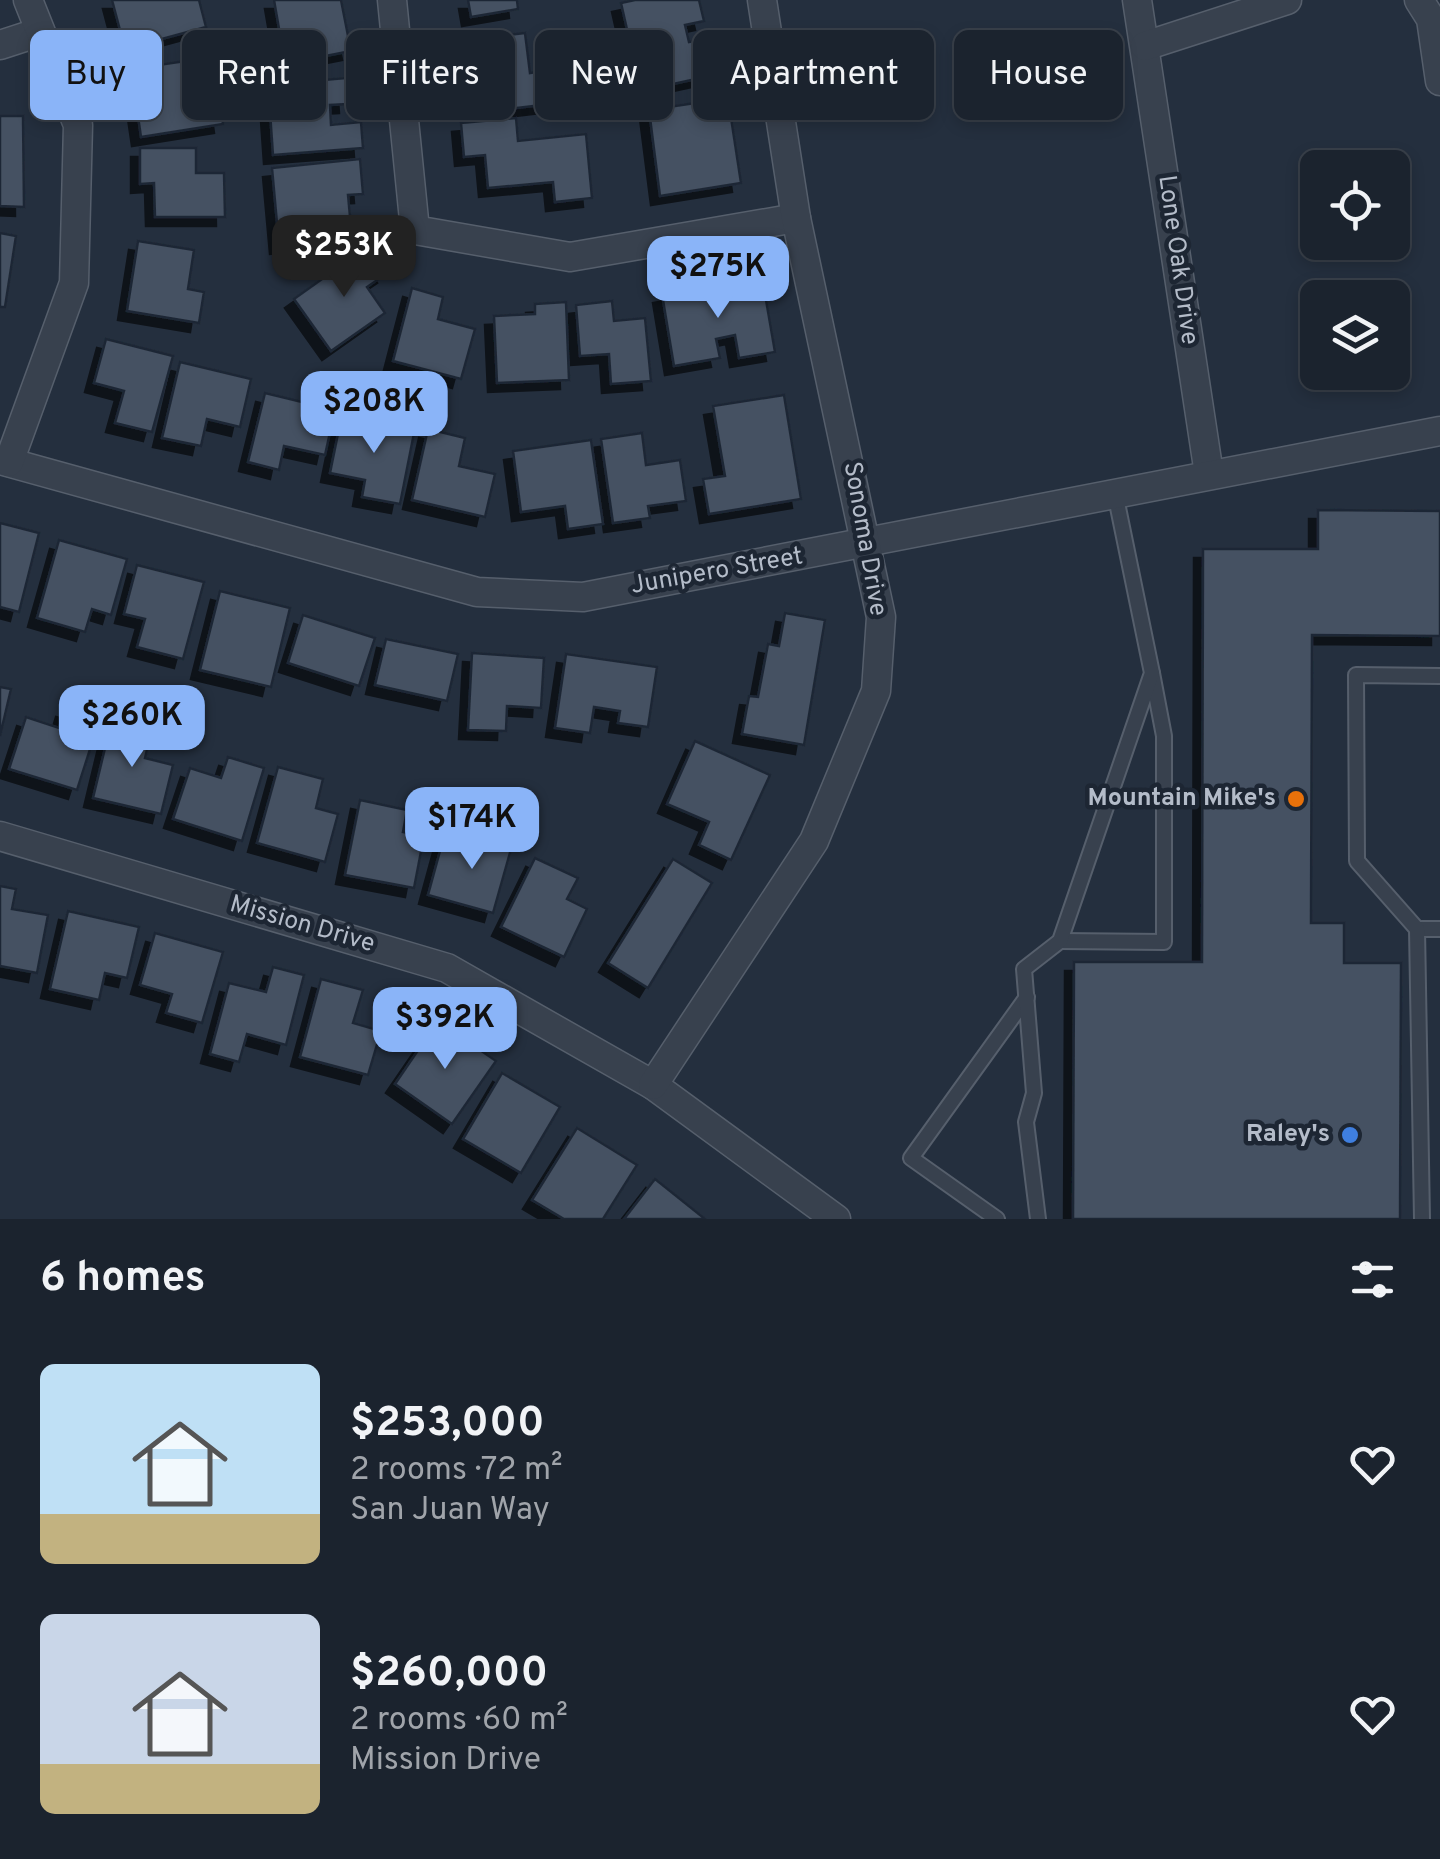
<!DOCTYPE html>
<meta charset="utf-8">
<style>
:root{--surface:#1b232e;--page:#242b36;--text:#f1f3f6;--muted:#a0a4aa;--line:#39404a;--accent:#8ab4f8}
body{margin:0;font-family:Overpass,sans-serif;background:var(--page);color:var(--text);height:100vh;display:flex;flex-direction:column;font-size:38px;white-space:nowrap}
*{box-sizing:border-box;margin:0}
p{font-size:32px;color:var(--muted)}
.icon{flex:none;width:55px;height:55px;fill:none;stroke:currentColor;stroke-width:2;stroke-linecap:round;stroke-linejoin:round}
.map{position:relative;height:1219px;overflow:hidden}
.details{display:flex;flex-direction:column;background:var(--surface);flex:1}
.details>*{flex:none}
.banner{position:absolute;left:30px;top:30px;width:1380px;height:90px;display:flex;gap:20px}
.controls{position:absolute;left:1300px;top:150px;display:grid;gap:20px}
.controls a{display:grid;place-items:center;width:110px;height:110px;border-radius:15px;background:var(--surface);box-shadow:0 5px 15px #0003,0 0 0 2px var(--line);font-size:50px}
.price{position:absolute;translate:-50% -85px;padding:0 22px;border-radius:20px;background:var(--accent);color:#111;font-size:32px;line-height:65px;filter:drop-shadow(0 2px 5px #0008)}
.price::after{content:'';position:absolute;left:50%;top:60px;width:30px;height:22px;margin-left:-15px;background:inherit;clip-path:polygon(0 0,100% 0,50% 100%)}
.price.active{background:#222;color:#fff}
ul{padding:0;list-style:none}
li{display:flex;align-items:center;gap:30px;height:250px;padding:0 40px}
li span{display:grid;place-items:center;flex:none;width:280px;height:200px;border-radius:15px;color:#555}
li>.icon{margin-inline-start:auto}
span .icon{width:120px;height:120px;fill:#fffc;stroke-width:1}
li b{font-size:42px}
h2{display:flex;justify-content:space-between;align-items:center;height:120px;padding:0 40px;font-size:42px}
.chip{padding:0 35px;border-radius:15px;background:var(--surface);box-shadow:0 5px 15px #0003,0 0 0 2px var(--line);font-size:35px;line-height:90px}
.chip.active{background:var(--accent);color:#111}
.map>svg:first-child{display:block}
.building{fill:#455162;stroke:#1f2835;stroke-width:2.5;filter:url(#shadow)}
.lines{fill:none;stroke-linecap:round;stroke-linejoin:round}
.service-casing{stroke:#565f6c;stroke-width:18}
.minor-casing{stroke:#565f6c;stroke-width:31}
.service{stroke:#38414e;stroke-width:14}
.minor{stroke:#38414e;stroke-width:28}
.food-dot{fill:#e8710a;stroke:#1d2633;stroke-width:4}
.shop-dot{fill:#3f7fe0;stroke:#1d2633;stroke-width:4}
.labels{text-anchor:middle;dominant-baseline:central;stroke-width:9;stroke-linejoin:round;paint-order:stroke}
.street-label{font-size:25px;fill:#b4bcc9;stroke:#1d2633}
.poi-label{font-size:25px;font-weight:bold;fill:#b4bcc9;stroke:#1d2633;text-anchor:end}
</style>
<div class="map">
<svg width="1440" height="1219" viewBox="0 0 1440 1219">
<defs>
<filter id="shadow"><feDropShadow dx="-9" dy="9" stdDeviation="0" flood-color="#0009"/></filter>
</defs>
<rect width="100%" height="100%" fill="#242f3e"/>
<g class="building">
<path d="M112,0h87l7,27 -81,22z"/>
<path d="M274,0h67l10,51 -46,9 -3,-17 -20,3z"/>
<path d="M468,0h49l1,9 -47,8z"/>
<path d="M635,0h64l5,21 -19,4 4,17 21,-4 9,36 -78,17 -20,-88z"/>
<path d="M525,33l5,40 25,-4 4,34 -84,10 -4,-36 15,-2 -4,-37z"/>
<path d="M213,57l10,67 -82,13 -10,-68z"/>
<path d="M346,78l2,26 -18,1 1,20 30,-3 2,26 -90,7 -3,-43 12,-1 -3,-27z"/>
<path d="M728,98l13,85 -81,13 -11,-86z"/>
<path d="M0,116h23l1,91 -24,-1z"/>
<path d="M516,118l2,23 68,-7 6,64 -37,4 -2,-20 -65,6 -3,-33 -21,2 -3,-34z"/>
<path d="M140,148h56v25h28l1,44h-70l-1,-34 -14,1z"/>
<path d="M360,159l3,35 -15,1 4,43 -73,7 -7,-77z"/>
<path d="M0,233l16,3 -11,71h-5z"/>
<path d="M138,241l56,9 -6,39 16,3 -5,31 -72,-12z"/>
<path d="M367,247l19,27 -19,13 18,26 -54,38 -37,-52z"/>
<path d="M762,277l13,75 -36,6 -4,-23 -19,4 4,19 -46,8 -12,-72z"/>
<path d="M412,288l31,9 -5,22 37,10 -14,50 -68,-18z"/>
<path d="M612,301l2,20 31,-3 6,63 -40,3 -2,-30 -29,2 -4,-51z"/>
<path d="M566,302l3,78 -72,3 -3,-67 41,-2v-10z"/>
<path d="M106,339l67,17 -21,76 -37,-9 9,-32 -30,-8z"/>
<path d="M180,362l71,17 -11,48 -33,-8 -6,27 -39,-8z"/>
<path d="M265,393l70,17 -10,45 -41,-9 -5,24 -31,-8z"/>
<path d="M784,395l17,104 -92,15 -6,-35 22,-3 -12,-70z"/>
<path d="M342,414l73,14 -15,76 -38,-7 3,-17 -35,-7z"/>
<path d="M428,429l37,9 -6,28 36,8 -10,43 -73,-17z"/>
<path d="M642,433l4,32 34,-5 6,41 -38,5 2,12 -37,5 -12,-84z"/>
<path d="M591,440l12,84 -35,5 -3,-23 -44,6 -8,-61z"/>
<path d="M1318,510l122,1v125l-128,-1 -1,288h33v40h57l-1,256h-327l1,-257h128l1,-413h115z"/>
<path d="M0,523l39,10 -20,79 -19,-5z"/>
<path d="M59,540l68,19 -16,56 -19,-6 -7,23 -48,-14z"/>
<path d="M137,565l67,17 -21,77 -46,-12 8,-28 -21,-5z"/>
<path d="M220,591l70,17 -19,79 -71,-17z"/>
<path d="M785,613l40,7 -21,125 -62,-11 7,-38 9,1 10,-53 11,2z"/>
<path d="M303,615l72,23 -16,48 -71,-23z"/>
<path d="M386,639l72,15 -11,47 -72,-16z"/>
<path d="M472,653l72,5 -3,50 -34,-2 -1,25 -38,-1z"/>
<path d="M566,654l91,13 -9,60 -30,-4 2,-12 -26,-4 -4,26 -35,-5z"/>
<path d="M0,687l11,2 -11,47z"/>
<path d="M65,708l35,10 -23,72 -68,-21 17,-52 33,11z"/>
<path d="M112,719l40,9 -7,30 28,7 -12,49 -68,-16z"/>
<path d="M695,741l75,34 -39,85 -32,-15 10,-23 -42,-18z"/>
<path d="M228,757l36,11 -22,73 -69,-22 17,-51 31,10z"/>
<path d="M278,767l45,12 -7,29 22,6 -13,48 -68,-19z"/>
<path d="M360,800l47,10 -4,22 21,4 -10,52 -69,-13z"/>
<path d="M475,831l38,11 -20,71 -65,-18 15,-55 27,7z"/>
<path d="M535,858l43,20 -11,21 20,10 -23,48 -63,-30z"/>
<path d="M673,859l39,24 -64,105 -40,-25z"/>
<path d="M0,886l16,3 -4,20 36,6 -11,58 -37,-7z"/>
<path d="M68,911l71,16 -12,51 -22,-5 -6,27 -49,-11z"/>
<path d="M155,933l68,19 -21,71 -36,-10 6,-19 -32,-9z"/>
<path d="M273,967l31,8 -18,70 -39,-11 -8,28 -29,-8 19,-71 37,9z"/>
<path d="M321,979l42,11 -10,33 28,8 -13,44 -68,-18z"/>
<path d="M438,1021l58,40 -44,63 -57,-40z"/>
<path d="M502,1073l58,34 -39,66 -58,-34z"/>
<path d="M577,1128l60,37 -34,54h-39l-32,-19z"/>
<path d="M655,1179l50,40h-81z"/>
</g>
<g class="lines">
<defs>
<g id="service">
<path d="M1417,929h23"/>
<path d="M1060,941l104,1v-206l-12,-63"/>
<path d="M997,1219l-86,-61 116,-161"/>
<path d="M1038,1219l-12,-97 8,-29 -10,-124 36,-28 92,-268 -37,-180"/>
<path d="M1422,1219l-5,-290 -60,-68 -1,-186 84,1"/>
</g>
<g id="minor">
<path d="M392,0l23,230 155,27 226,-39"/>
<path d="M1137,0l72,474"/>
<path d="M1419,0l12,19 9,62"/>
<path d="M0,45l40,-13"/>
<path d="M1145,46l142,-46"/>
<path d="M0,460l477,132 106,5 857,-166"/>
<path d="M9,462l65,-179 4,-158 -50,-125"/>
<path d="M0,836l447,132 206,117 183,134"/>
<path d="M653,1085l161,-244 62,-150 5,-74 -85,-399 -34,-218"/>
</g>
</defs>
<use href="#service" class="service-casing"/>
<use href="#minor" class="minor-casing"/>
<use href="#service" class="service"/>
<use href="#minor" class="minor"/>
</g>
<circle class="food-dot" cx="1296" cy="799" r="10"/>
<circle class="shop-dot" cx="1350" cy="1135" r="10"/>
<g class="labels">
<g class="street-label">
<text transform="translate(1177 260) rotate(82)">Lone Oak Drive</text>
<text transform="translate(864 539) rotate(80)">Sonoma Drive</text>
<text transform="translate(717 572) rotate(-10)">Junipero Street</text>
<text transform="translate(302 925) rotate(16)">Mission Drive</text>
</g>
<g class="poi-label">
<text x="1276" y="799">Mountain Mike's</text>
<text x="1330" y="1135">Raley's</text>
</g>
</g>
</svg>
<div class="controls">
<a><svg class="icon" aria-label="locate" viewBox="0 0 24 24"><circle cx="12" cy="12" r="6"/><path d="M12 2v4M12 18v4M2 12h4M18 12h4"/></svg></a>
<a><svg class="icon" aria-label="layers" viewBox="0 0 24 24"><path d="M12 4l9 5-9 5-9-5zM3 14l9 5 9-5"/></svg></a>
</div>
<b class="price active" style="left:344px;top:300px">$253K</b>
<b class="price" style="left:718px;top:321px">$275K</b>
<b class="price" style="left:374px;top:456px">$208K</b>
<b class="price" style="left:132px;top:770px">$260K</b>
<b class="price" style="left:472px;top:872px">$174K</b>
<b class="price" style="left:445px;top:1072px">$392K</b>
<div class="banner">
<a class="chip active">Buy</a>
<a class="chip">Rent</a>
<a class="chip">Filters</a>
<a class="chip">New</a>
<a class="chip">Apartment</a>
<a class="chip">House</a>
</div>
</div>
<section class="details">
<h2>6 homes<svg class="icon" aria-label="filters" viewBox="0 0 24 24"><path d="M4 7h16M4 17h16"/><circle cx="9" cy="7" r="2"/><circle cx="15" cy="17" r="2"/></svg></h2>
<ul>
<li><span style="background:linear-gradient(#bfe0f5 75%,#c2b280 0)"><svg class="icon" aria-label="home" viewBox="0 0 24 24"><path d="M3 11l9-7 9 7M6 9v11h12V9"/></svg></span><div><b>$253,000</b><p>2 rooms · 72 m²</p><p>San Juan Way</p></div><svg class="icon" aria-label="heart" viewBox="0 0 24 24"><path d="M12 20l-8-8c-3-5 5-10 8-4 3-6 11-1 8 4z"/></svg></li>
<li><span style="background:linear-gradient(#c9d6e8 75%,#c2b280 0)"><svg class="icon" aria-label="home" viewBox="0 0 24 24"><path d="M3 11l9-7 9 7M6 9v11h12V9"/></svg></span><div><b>$260,000</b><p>2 rooms · 60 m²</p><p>Mission Drive</p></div><svg class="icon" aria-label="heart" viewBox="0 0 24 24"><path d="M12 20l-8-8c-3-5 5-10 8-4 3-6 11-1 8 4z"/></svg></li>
</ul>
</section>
